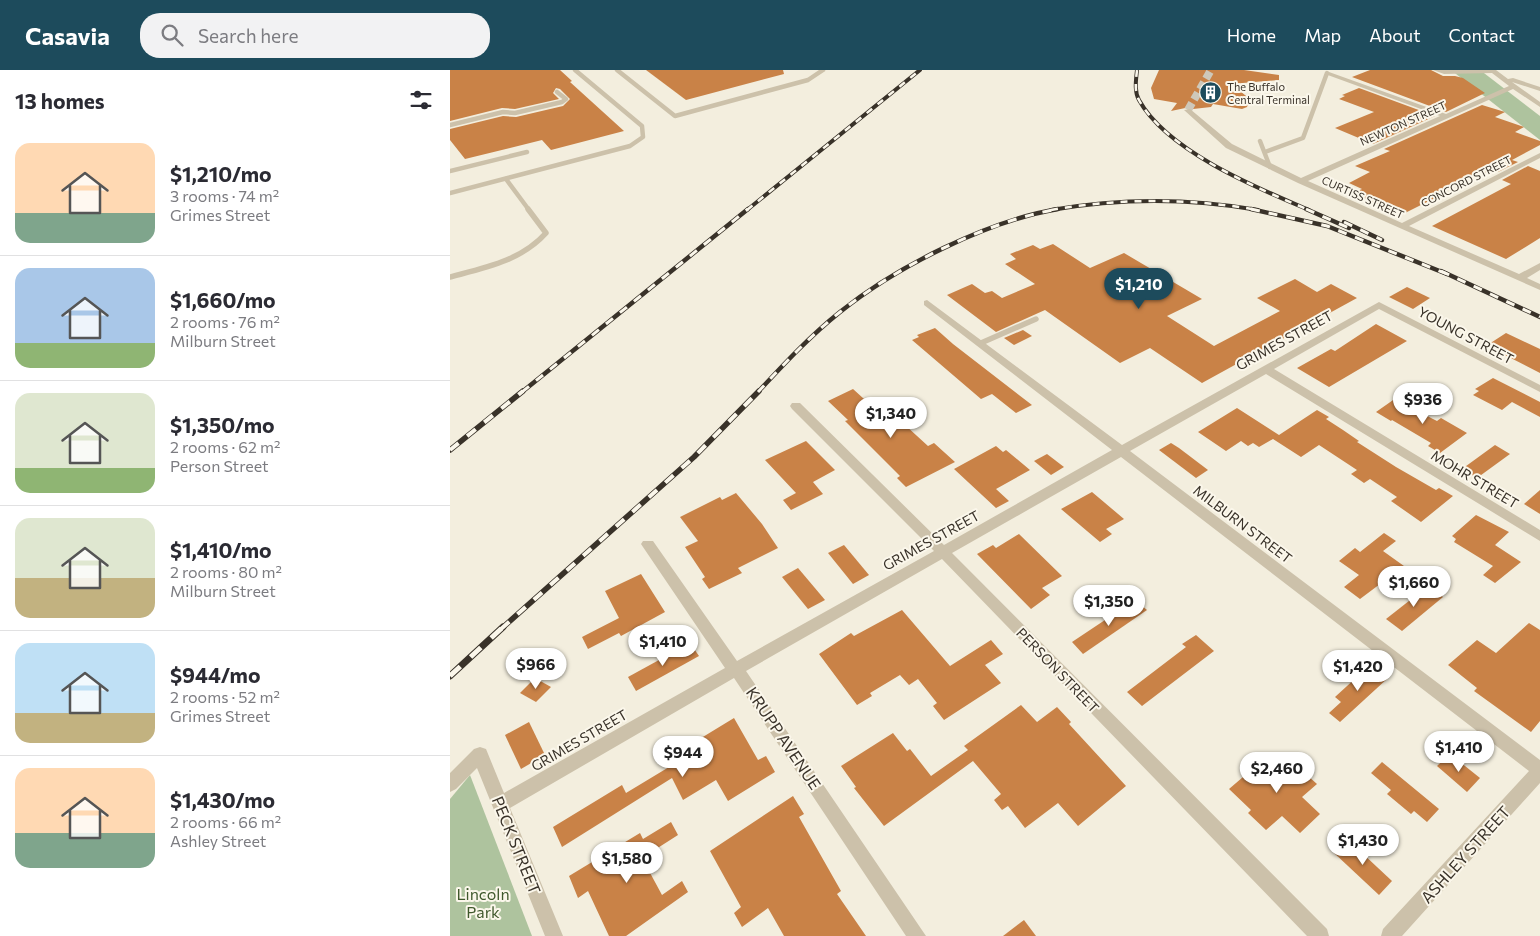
<!DOCTYPE html>
<meta charset="utf-8">
<style>
:root{--surface:#fff;--page:#f2f2f3;--text:#2b2b33;--muted:#7c7c81;--line:#e1e1e2;--accent:#1d4b5c}
body{margin:0;font-family:Commissioner,sans-serif;background:var(--page);color:var(--text);height:100vh;display:flex;flex-direction:column;font-size:19px;white-space:nowrap}
*{box-sizing:border-box;margin:0}
p{font-size:16px;color:var(--muted)}
.icon{flex:none;width:28px;height:28px;fill:none;stroke:currentColor;stroke-width:2;stroke-linecap:round;stroke-linejoin:round}
.map{position:relative;flex:1;overflow:hidden}
.drawer{display:flex;flex-direction:column;background:var(--surface);width:450px}
.drawer>*{flex:none}
.price{position:absolute;translate:-50% -42px;padding:0 11px;border-radius:18px;background:#fff;color:#222;font-size:16px;line-height:32px;filter:drop-shadow(0 1px 2px #0008)}
.price::after{content:'';position:absolute;left:50%;top:30px;width:15px;height:11px;margin-left:-8px;background:inherit;clip-path:polygon(0 0,100% 0,50% 100%)}
.price.current{background:var(--accent);color:#fff}
ul{padding:0;list-style:none}
li{display:flex;align-items:center;gap:15px;height:125px;padding:0 15px}
li+li{border-top:1px solid var(--line)}
li span{display:grid;place-items:center;flex:none;width:140px;height:100px;border-radius:15px;color:#555}
li>.icon{margin-inline-start:auto}
span .icon{width:60px;height:60px;fill:#fffc;stroke-width:1}
li b{font-size:21px}
h2{display:flex;justify-content:space-between;align-items:center;height:60px;padding:0 15px;font-size:21px}
header{display:flex;align-items:center;gap:30px;box-sizing:border-box;height:70px;padding:0 25px;background:var(--accent);color:#fff}
header strong{font-size:24px}
nav{display:flex;gap:28px;margin-inline-start:auto;font-size:18px}
.search{width:350px;height:45px;background:var(--page);display:flex;align-items:center;gap:12px;box-sizing:border-box;padding:0 18px;border-radius:20px;color:var(--muted);font-size:19px}
main{display:flex;flex:1;min-height:0}
.map>svg:first-child{display:block}
.green{fill:#aec39e}
.building{fill:#c98247}
.lines{fill:none;stroke-linecap:round;stroke-linejoin:round}
.minor-tunnel{stroke:#cec8ba;stroke-width:8;stroke-dasharray:8 4;stroke-linecap:butt}
.service-far1{stroke:#ccc1aa;stroke-width:4.5}
.service{stroke:#ccc1aa;stroke-width:5.5}
.minor{fill:#ccc1aa;fill-rule:evenodd}
.rail-far3-casing{stroke:#393229;stroke-width:4}
.rail-far2-casing{stroke:#393229;stroke-width:4.5}
.rail-far1-casing{stroke:#393229;stroke-width:5.5}
.rail-casing{stroke:#393229;stroke-width:7}
.rail-far3{stroke:#fbf7eb;stroke-width:2.5;stroke-dasharray:7;stroke-linecap:butt}
.rail-far2{stroke:#fbf7eb;stroke-width:3;stroke-dasharray:9;stroke-linecap:butt}
.rail-far1{stroke:#fbf7eb;stroke-width:4;stroke-dasharray:11;stroke-linecap:butt}
.rail{stroke:#fbf7eb;stroke-width:5;stroke-dasharray:14;stroke-linecap:butt}
.labels{text-anchor:middle;dominant-baseline:central;stroke-width:4;stroke-linejoin:round;paint-order:stroke}
.far-poi-label{font-size:11px;fill:#393229;stroke:#fbf7eb;text-anchor:start}
.far-street-label{font-size:11px;fill:#393229;stroke:#fbf7eb}
.street-label{font-size:14px;fill:#393229;stroke:#fbf7eb}
.near-street-label{font-size:16px;fill:#393229;stroke:#fbf7eb}
.near-park-label{font-size:16px;fill:#3f582c;stroke:#fbf7eb}
</style>
<header>
<strong>Casavia</strong>
<div class="search"><svg class="icon" aria-label="search" viewBox="0 0 24 24"><circle cx="10" cy="10" r="6"/><path d="M15 15l6 6"/></svg>Search here</div>
<nav><a>Home</a><a>Map</a><a>About</a><a>Contact</a></nav>
</header>
<main>
<section class="drawer">
<h2>13 homes<svg class="icon" aria-label="filters" viewBox="0 0 24 24"><path d="M4 7h16M4 17h16"/><circle cx="9" cy="7" r="2"/><circle cx="15" cy="17" r="2"/></svg></h2>
<ul>
<li><span style="background:linear-gradient(#ffd9b3 70%,#7fa58c 0)"><svg class="icon" aria-label="home" viewBox="0 0 24 24"><path d="M3 11l9-7 9 7M6 9v11h12V9"/></svg></span><div><b>$1,210/mo</b><p>3 rooms · 74 m²</p><p>Grimes Street</p></div></li>
<li><span style="background:linear-gradient(#a9c7e8 75%,#8fb573 0)"><svg class="icon" aria-label="home" viewBox="0 0 24 24"><path d="M3 11l9-7 9 7M6 9v11h12V9"/></svg></span><div><b>$1,660/mo</b><p>2 rooms · 76 m²</p><p>Milburn Street</p></div></li>
<li><span style="background:linear-gradient(#dfe7d0 75%,#8fb573 0)"><svg class="icon" aria-label="home" viewBox="0 0 24 24"><path d="M3 11l9-7 9 7M6 9v11h12V9"/></svg></span><div><b>$1,350/mo</b><p>2 rooms · 62 m²</p><p>Person Street</p></div></li>
<li><span style="background:linear-gradient(#dfe7d0 60%,#c2b280 0)"><svg class="icon" aria-label="home" viewBox="0 0 24 24"><path d="M3 11l9-7 9 7M6 9v11h12V9"/></svg></span><div><b>$1,410/mo</b><p>2 rooms · 80 m²</p><p>Milburn Street</p></div></li>
<li><span style="background:linear-gradient(#bfe0f5 70%,#c2b280 0)"><svg class="icon" aria-label="home" viewBox="0 0 24 24"><path d="M3 11l9-7 9 7M6 9v11h12V9"/></svg></span><div><b>$944/mo</b><p>2 rooms · 52 m²</p><p>Grimes Street</p></div></li>
<li><span style="background:linear-gradient(#ffd9b3 65%,#7fa58c 0)"><svg class="icon" aria-label="home" viewBox="0 0 24 24"><path d="M3 11l9-7 9 7M6 9v11h12V9"/></svg></span><div><b>$1,430/mo</b><p>2 rooms · 66 m²</p><p>Ashley Street</p></div></li>
</ul>
</section>
<div class="map">
<svg width="1090" height="866" viewBox="0 0 1090 866">
<rect width="100%" height="100%" fill="#f3eede"/>
<g class="green">
<path d="M1001,0h29l60,46v24z"/>
<path d="M20,705l62,161h-82v-137z"/>
</g>
<g class="building">
<path d="M0,0h110l12,11 -2,1 54,49 -73,19 -9,-10 -77,19 -15,-19v-11l53,-13 13,1 47,-11 7,-7 -10,-10 -4,-1 -3,5 6,6 -44,10 -13,-1 -52,13z"/>
<path d="M196,0h137l1,4 -98,26z"/>
<path d="M709,0h85l35,5v5l-48,4 19,15 -3,8 -5,2 -29,-5 -2,3 -18,2 -3,-2 -19,4 6,-8 -23,-4 -3,-11z"/>
<path d="M920,0h61l12,6h12l8,2 22,15 -39,19 -94,-35z"/>
<path d="M909,18l76,28 -62,28 -38,-16 39,-16 -35,-13 6,-3 -3,-1z"/>
<path d="M1032,35l23,7 -10,5 29,10 -9,5 25,9v4l-28,15 6,2 -20,10 -3,-4 -11,6 -5,-2 -40,22 2,1 -36,18 -12,-5 -4,1 -36,-16 9,-4 -13,-6 21,-11 -15,-6 35,-15 -6,-2z"/>
<path d="M1078,96l12,5v67l-34,21 -74,-33 79,-42 -9,-4z"/>
<path d="M603,174l37,24 34,-15 78,46 -35,17 47,30 66,-35 -23,-13 38,-19 22,13 14,-8 26,14 -155,85 -52,-35 -30,15 -75,-53 -49,22 -49,-37 25,-11 13,9 7,-2 10,7 33,-14 -30,-20 11,-5 -6,-5 23,-9 7,4z"/>
<path d="M957,217l23,11 -17,11 -24,-12z"/>
<path d="M926,254l31,17 -78,46 -32,-19 34,-19 4,2z"/>
<path d="M485,258l18,16 79,61 -16,8 -24,-19 -11,5 -69,-59 7,-3 -2,-2z"/>
<path d="M573,260l9,6 -18,9 -10,-7z"/>
<path d="M1056,263l34,16v24l-41,-21 3,-2 -13,-6z"/>
<path d="M1043,308l47,24v15l-28,-15 -10,8 -29,-15 6,-4 -4,-2z"/>
<path d="M403,319l21,19 8,-4 46,42 6,-3 21,19 -49,25 -9,-9 3,-2 -55,-55 3,-1 -20,-19z"/>
<path d="M946,328l35,20 6,3 4,-3 26,15 -27,20 -12,-7 3,-3 -39,-23 -1,1 -15,-9z"/>
<path d="M787,338l42,27 38,-25 12,7 -3,2 17,11 16,11 -2,1 39,25 40,23 3,-2 14,8 -32,26 -30,-21 6,-4 -27,-18 -6,4 -13,-9 6,-4 -38,-25 -18,12 -28,-18 -14,8 -6,-4 -5,3 -7,-5 -15,10 -28,-19z"/>
<path d="M356,371l29,29 -22,12 10,12 -32,16 -8,-10 13,-7 -31,-33z"/>
<path d="M721,373l8,5 29,22 -12,8 -37,-28z"/>
<path d="M1045,375l15,9 -33,24 -15,-9z"/>
<path d="M546,376l7,6 3,-2 24,20 -34,19 13,12 -13,7 -42,-39z"/>
<path d="M597,384l17,13 -13,8 -17,-14z"/>
<path d="M1090,420v24l-16,-10z"/>
<path d="M642,422l32,27 -18,10 6,5 -12,8 -39,-33z"/>
<path d="M286,423l26,31 16,24 -40,20 4,5 -33,16 -7,-10 3,-2 -20,-30 13,-6 -18,-24 40,-20 2,3z"/>
<path d="M1026,445l33,17 -14,13 26,17 -26,21 -12,-8 10,-9 -39,-24 2,-3 -4,-3z"/>
<path d="M934,463l12,8 -13,10 21,15 -44,33 -16,-12 15,-12 -20,-14 16,-13 5,4z"/>
<path d="M569,464l43,42 -20,12 8,7 -19,14 -54,-55 16,-9 3,3z"/>
<path d="M394,475l25,30 -16,9 -25,-31z"/>
<path d="M348,498l27,32 -17,9 -26,-32z"/>
<path d="M191,504l24,38 -44,24 -2,-3 -31,16 -6,-12 37,-19 -14,-27z"/>
<path d="M978,516l15,11 -41,34 -16,-12z"/>
<path d="M685,530l12,10 -64,44 -11,-12z"/>
<path d="M452,540l48,56 41,-26 12,14 -18,11 16,18 -57,37 -11,-14 4,-3 -19,-24 -9,6 -9,-10 -30,18 2,3 -15,9 -38,-51 32,-21 3,3z"/>
<path d="M1079,553l11,7v91l-9,11 -57,-41 3,-3 -29,-23 29,-25 19,13z"/>
<path d="M746,565l18,16 -72,55 -15,-14 59,-45 -4,-3z"/>
<path d="M240,573l9,13 -63,35 -8,-14z"/>
<path d="M920,595l18,13 -48,44 -11,-9 12,-11 -6,-5z"/>
<path d="M85,608l16,9 -15,15 -16,-9z"/>
<path d="M571,635l16,17 20,-15 14,15 -2,2 57,62 -48,40 -20,-23 -33,25 -17,-22 -6,4 -8,-10 7,-6 -28,-33 -89,65 -30,-38 2,-1 -15,-21 52,-33 14,18 3,-2 21,27 37,-26 -4,-4z"/>
<path d="M284,648l24,42 8,-4 9,16 -47,29 -12,-21 -33,20 -11,-22 -110,69 -9,-20 69,-42 4,8 48,-29 -4,-7z"/>
<path d="M79,652l16,33 -24,14 -16,-34z"/>
<path d="M831,682l36,32 -15,13 18,17 -20,19 -18,-17 -16,14 -18,-17 3,-3 -22,-21 35,-30 5,5z"/>
<path d="M1000,684l30,24 -13,14 -30,-26z"/>
<path d="M932,692l57,47 -12,13 -13,-11 -3,3 -24,-20 4,-4 -20,-17z"/>
<path d="M343,726l11,18 -5,3 42,74 -4,3 29,42h-82l-16,-28 -26,19 -8,-14 7,-6 -31,-56z"/>
<path d="M221,752l7,13 -36,23 20,37 20,-14 6,11 -62,44h-17l-21,-45 -10,7 -9,-22 71,-43 3,6z"/>
<path d="M896,768l46,43 -13,14 -46,-43z"/>
<path d="M574,850l12,16h-33z"/>
</g>
<g class="lines">
<path class="minor-tunnel" d="M738,40l23,-40"/>
<g class="service-far1">
<path d="M167,0l58,46 133,-36 15,-10"/>
<path d="M0,55l53,-13 12,1 47,-11 4,-3 -9,-7"/>
<path d="M810,71l10,26"/>
<path d="M815,82l38,-14 24,-65"/>
<path d="M0,101l77,-19"/>
<path d="M56,109l23,31"/>
<path d="M0,123l180,-47 13,-9 -1,-11 -67,-56"/>
</g>
<g class="service">
<path d="M0,207c34,-9 71,-16 96,-44l-18,-24"/>
<path d="M531,273l55,-24"/>
</g>
<g class="minor">
<path d="M983,0h63l12,9 5,-1 27,9v4l-28,-9 28,20v5l-27,-18 -205,92 94,42 138,-70v5l-131,68 110,48 21,-11v7l-13,8 13,6v6l-242,-107 -72,-35 -42,-38 6,-1 42,35 69,34 139,-62 -115,-42v-2h4l117,42 63,-28 -17,-13 -48,1z"/>
<path d="M477,230l195,145 257,-143 161,83v7l-161,-83 -105,60 266,161v11l-274,-167 -136,77 410,309v23l-138,153h-21l2,-7 146,-158 -408,-314 -169,96 375,376 2,7h-22l-365,-377 -196,112 180,265h-20l-172,-258 -224,130 53,128h-18l-68,-168 -21,21 -6,3v-19l24,-24 6,-2 6,2 18,44 221,-125 -82,-121 -2,-3 2,-3h10l84,120 197,-110 -142,-142 -2,-3 2,-3h8l144,142 168,-95 -188,-145v-4z"/>
</g>
<defs>
<g id="rail-far3">
<path d="M687,0c-1,10 -3,21 2,30 28,51 118,88 170,110"/>
<path d="M297,140l173,-140"/>
<path d="M601,140c69,-12 138,-12 207,0"/>
</g>
<g id="rail-far2">
<path d="M801,139l76,17 120,48"/>
<path d="M856,139l43,19"/>
<path d="M894,152l38,18"/>
<path d="M991,201l99,46"/>
<path d="M72,322l226,-183"/>
<path d="M308,322c26,-28 52,-56 82,-80 56,-45 147,-91 218,-103"/>
</g>
<g id="rail-far1">
<path d="M0,380l73,-59"/>
<path d="M51,559l193,-172 65,-66"/>
</g>
<path id="rail" d="M0,606l53,-49"/>
</defs>
<use href="#rail-far3" class="rail-far3-casing"/>
<use href="#rail-far2" class="rail-far2-casing"/>
<use href="#rail-far1" class="rail-far1-casing"/>
<use href="#rail" class="rail-casing"/>
<use href="#rail-far3" class="rail-far3"/>
<use href="#rail-far2" class="rail-far2"/>
<use href="#rail-far1" class="rail-far1"/>
<use href="#rail" class="rail"/>
</g>
<defs>
<symbol id="building-disc" viewBox="-11 -11 22 22"><circle r="9.5" fill="#1d4b5c" stroke="#fbf7eb"/><path d="M-4-6H4V6H1V3H-1V6H-4ZM-2.5-4.3h1.7v1.8h-1.7ZM.8-4.3h1.7v1.8H.8ZM-2.5-1h1.7V.8h-1.7ZM.8-1h1.7V.8H.8Z" fill="#fff"/></symbol>
</defs>
<g fill-rule="evenodd">
<use href="#building-disc" x="748" y="10" width="25" height="25"/>
</g>
<g class="labels">
<g class="far-poi-label">
<text x="777" y="16">The Buffalo<tspan x="777" dy="13">Central Terminal</tspan></text>
</g>
<g class="far-street-label">
<text transform="translate(953 53) rotate(-24)">NEWTON STREET</text>
<text transform="translate(1016 111) rotate(-27)">CONCORD STREET</text>
<text transform="translate(913 127) rotate(24)">CURTISS STREET</text>
</g>
<g class="street-label">
<text transform="translate(1016 265) rotate(28)">YOUNG STREET</text>
<text transform="translate(834 270) rotate(-29)">GRIMES STREET</text>
<text transform="translate(1025 409) rotate(31)">MOHR STREET</text>
<text transform="translate(793 454) rotate(37)">MILBURN STREET</text>
<text transform="translate(481 470) rotate(-29)">GRIMES STREET</text>
<text transform="translate(608 600) rotate(46)">PERSON STREET</text>
<text transform="translate(129 670) rotate(-30)">GRIMES STREET</text>
</g>
<g class="near-street-label">
<text transform="translate(334 668) rotate(56)">KRUPP AVENUE</text>
<text transform="translate(67 775) rotate(68)">PECK STREET</text>
<text transform="translate(1015 784) rotate(-48)">ASHLEY STREET</text>
</g>
<g class="near-park-label">
<text x="33" y="823">Lincoln<tspan x="33" dy="18">Park</tspan></text>
</g>
</g>
</svg>
<b class="price current" style="left:689px;top:240px">$1,210</b>
<b class="price" style="left:973px;top:355px">$936</b>
<b class="price" style="left:441px;top:369px">$1,340</b>
<b class="price" style="left:964px;top:538px">$1,660</b>
<b class="price" style="left:659px;top:557px">$1,350</b>
<b class="price" style="left:213px;top:597px">$1,410</b>
<b class="price" style="left:86px;top:620px">$966</b>
<b class="price" style="left:908px;top:622px">$1,420</b>
<b class="price" style="left:1009px;top:703px">$1,410</b>
<b class="price" style="left:233px;top:708px">$944</b>
<b class="price" style="left:827px;top:724px">$2,460</b>
<b class="price" style="left:913px;top:796px">$1,430</b>
<b class="price" style="left:177px;top:814px">$1,580</b>
</div>
</main>
